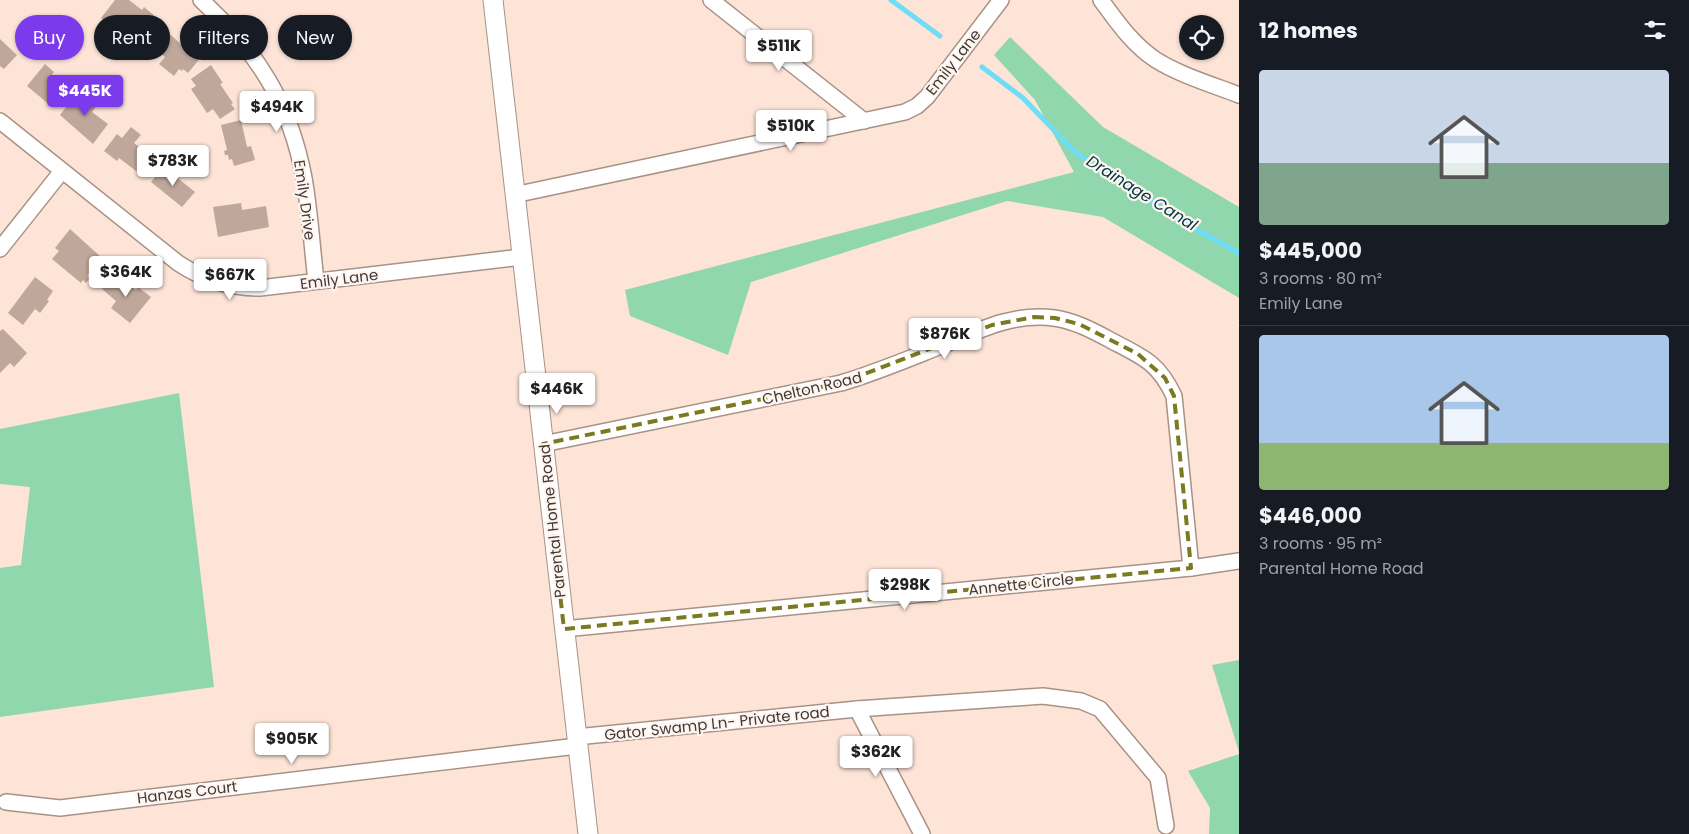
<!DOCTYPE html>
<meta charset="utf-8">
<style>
:root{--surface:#171b24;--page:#242831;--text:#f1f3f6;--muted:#9ea1a6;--line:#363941;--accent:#7c3aed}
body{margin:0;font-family:Poppins,sans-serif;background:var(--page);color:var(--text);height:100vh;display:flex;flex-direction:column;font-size:19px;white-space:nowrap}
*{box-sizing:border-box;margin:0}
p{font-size:16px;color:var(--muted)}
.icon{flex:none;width:28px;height:28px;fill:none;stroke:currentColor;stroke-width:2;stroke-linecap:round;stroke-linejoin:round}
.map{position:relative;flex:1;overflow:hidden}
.details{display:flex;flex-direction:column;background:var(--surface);width:450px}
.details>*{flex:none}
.guide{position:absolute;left:15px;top:15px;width:475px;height:45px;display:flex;gap:10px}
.buttons{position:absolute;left:1179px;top:15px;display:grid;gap:10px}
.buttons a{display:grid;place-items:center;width:45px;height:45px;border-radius:50%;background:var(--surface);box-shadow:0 1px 4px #0004;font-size:25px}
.price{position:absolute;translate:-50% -42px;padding:0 11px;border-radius:5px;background:#fff;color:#222;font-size:16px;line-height:32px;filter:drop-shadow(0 1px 2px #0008)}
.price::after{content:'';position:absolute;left:50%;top:30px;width:15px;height:11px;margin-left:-8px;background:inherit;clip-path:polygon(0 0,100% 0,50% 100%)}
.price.on{background:var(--accent);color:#fff}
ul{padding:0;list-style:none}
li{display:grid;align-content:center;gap:10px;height:265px;padding:0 20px}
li+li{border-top:1px solid var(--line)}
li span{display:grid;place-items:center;height:155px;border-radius:5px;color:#555}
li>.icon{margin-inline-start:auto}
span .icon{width:90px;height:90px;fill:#fffc;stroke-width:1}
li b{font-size:21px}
h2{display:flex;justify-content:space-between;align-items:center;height:60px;padding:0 20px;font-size:21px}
.tag{padding:0 18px;border-radius:22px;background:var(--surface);box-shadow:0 1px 4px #0004;font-size:18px;line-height:45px}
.tag.on{background:var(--accent);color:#fff}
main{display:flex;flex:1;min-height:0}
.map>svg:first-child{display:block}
.green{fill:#90d7ad}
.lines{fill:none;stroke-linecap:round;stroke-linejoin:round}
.stream{stroke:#6dddf8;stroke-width:5}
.building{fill:#bfa89b}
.minor-casing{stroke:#a89286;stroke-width:18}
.tertiary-casing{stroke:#a89286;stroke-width:21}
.minor{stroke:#fff;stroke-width:15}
.tertiary{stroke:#fff;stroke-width:19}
.marked{fill:none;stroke:#7c7a21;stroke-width:4;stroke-dasharray:10 6;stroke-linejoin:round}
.labels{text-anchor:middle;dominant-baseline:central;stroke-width:4.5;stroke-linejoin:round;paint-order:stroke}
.street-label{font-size:15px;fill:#423833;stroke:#fff5f0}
.water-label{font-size:16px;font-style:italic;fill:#003842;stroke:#fff5f0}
</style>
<main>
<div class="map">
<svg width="1239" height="834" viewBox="0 0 1239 834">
<rect width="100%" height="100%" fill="#fde4d7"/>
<g class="green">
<path d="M1010,37l93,90 136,80v91l-136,-81 -96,-16 -256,81 -23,73 -98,-39 -5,-26 449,-118 -39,-72 -41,-45z"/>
<path d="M179,393l35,294 -214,30v-149l21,-3 9,-78 -30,-3v-55z"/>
<path d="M1239,660v92l-27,-87z"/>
<path d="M1239,754v80h-30l1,-26 -22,-37z"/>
</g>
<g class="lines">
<g class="stream">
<path d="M891,0l49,36"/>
<path d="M982,67l41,31 50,52 19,14 107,67 40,22"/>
</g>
</g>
<g class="building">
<path d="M115,0h14l13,10 2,-3 12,10 -13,17 -7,-6 -7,9 -12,-10 5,-6 -3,-2 -6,8 -12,-9z"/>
<path d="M165,30l16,14 3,-4 14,11 -1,2 4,4 -13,16 -5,-4 -1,2 -3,-2 -5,7 -15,-12 6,-7 -13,-11z"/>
<path d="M0,39l17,16 -13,14 -4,-3z"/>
<path d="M45,64l9,8 -4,5 15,12 -14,17 -24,-20z"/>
<path d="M211,65l12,18 -3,1 13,19 -2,1 4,5 -15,10 -7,-10 -6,4 -16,-24 5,-3 -5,-7z"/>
<path d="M89,90l12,9 -9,13 16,12 -15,20 -33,-29 14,-18 6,5z"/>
<path d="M241,120l6,27 4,-1 4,14 -21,6 -2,-7 -3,1 -1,-5h-3l-1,-4 3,-1 -6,-25z"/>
<path d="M131,127l10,8 -7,8 19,14 -13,17 -21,-16 -2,3 -13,-10 13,-17 5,4z"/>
<path d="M164,167l31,25 -13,15 -31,-25z"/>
<path d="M241,203l1,7 24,-4 3,21 -51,10 -5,-30z"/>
<path d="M70,229l32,29 -15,18 3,2 -4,5 -3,-3 -2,3 -29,-24 7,-8 -4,-3z"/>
<path d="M115,274l21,16 2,-3 13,10 -21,26 -19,-15 5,-7 -14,-12z"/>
<path d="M35,277l18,14 -6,9 2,1 -9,12 -5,-4 -12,16 -15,-12z"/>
<path d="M3,329l24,24 -13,14 -4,-4 -10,10v-42z"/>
</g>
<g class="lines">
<defs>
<g id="minor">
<path d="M201,0c56,51 89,103 103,178 6,34 8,69 12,103"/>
<path d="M711,0l153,121"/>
<path d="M1101,0c16,22 32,45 55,60 24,15 57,25 83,35"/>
<path d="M0,121l178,142c26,17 51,25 82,25l262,-31"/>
<path d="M514,195l391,-83 12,-6 10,-9 74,-97"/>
<path d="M0,249l62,-78"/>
<path d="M543,444l298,-61c34,-10 67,-24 100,-37 36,-15 74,-34 113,-28 22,3 41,14 60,24 31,16 45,22 60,54l17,172"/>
<path d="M564,629l627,-61 48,-7"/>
<path d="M857,709l65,125"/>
<path d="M576,737l281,-28 186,-13 38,5 19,8 58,69 8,48"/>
<path d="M6,802l54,6 517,-62"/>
</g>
<path id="tertiary" d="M493,0l95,834"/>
</defs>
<use href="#minor" class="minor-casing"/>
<use href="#tertiary" class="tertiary-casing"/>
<use href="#minor" class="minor"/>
<use href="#tertiary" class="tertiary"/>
</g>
<path class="marked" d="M1034,317l21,1 24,6 59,30 27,24 9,18 17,172 -627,61 -21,-185 298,-61 151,-58z"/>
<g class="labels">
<g class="street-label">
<text transform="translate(953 62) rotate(-52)">Emily Lane</text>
<text transform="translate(305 200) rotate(82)">Emily Drive</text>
<text transform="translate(339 279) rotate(-7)">Emily Lane</text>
<text transform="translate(812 388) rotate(-13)">Chelton Road</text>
<text transform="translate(552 521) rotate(-96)">Parental Home Road</text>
<text transform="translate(1021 584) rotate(-6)">Annette Circle</text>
<text transform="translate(717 723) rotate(-6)">Gator Swamp Ln- Private road</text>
<text transform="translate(187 792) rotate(-7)">Hanzas Court</text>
</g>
<g class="water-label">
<text transform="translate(1142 193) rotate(32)">Drainage Canal</text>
</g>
</g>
</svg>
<div class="buttons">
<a><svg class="icon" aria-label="locate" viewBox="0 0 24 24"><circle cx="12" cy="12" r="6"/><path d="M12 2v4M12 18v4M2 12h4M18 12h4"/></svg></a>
</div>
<b class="price" style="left:779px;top:72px">$511K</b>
<b class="price on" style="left:85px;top:117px">$445K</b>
<b class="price" style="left:277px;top:133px">$494K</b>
<b class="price" style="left:791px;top:152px">$510K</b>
<b class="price" style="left:173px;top:187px">$783K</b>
<b class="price" style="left:126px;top:298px">$364K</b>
<b class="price" style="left:230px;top:301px">$667K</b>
<b class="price" style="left:945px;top:360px">$876K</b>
<b class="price" style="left:557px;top:415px">$446K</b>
<b class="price" style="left:905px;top:611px">$298K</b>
<b class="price" style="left:292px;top:765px">$905K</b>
<b class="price" style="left:876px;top:778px">$362K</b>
<div class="guide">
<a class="tag on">Buy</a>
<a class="tag">Rent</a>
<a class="tag">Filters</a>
<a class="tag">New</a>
</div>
</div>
<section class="details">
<h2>12 homes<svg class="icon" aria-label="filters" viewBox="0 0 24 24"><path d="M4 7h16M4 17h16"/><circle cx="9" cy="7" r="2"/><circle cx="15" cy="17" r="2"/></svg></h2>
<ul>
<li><span style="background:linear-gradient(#c9d6e8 60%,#7fa58c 0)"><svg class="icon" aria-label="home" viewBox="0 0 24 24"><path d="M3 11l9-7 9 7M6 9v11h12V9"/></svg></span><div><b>$445,000</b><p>3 rooms · 80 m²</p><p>Emily Lane</p></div></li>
<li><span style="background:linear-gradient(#a9c7e8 70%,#8fb573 0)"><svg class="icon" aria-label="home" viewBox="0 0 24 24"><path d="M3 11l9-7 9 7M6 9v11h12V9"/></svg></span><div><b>$446,000</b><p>3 rooms · 95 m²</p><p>Parental Home Road</p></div></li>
</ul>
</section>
</main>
